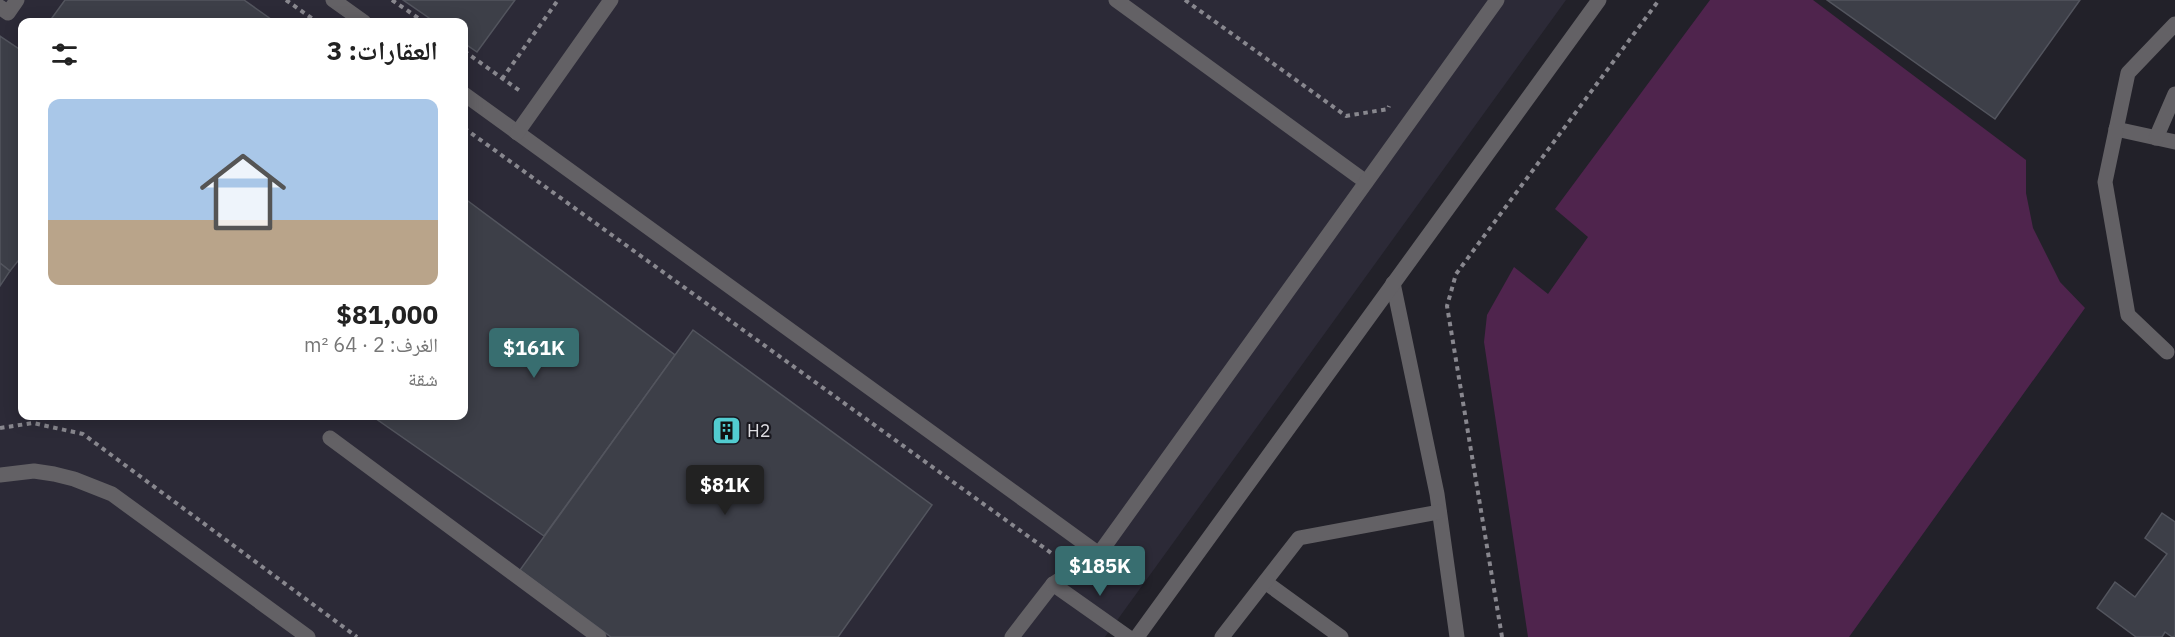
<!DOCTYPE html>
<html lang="ar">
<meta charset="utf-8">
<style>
:root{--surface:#fff;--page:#f2f2f2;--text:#222;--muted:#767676;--line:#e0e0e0;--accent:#386e70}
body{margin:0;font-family:"IBM Plex Sans","Noto Naskh Arabic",sans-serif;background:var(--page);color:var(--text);direction:rtl;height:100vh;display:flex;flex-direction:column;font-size:22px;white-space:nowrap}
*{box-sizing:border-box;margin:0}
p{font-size:20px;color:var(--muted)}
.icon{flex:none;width:33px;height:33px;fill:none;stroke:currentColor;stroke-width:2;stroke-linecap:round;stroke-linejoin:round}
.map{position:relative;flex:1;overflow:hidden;direction:ltr}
.sheet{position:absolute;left:18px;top:18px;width:450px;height:402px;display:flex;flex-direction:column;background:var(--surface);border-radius:12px;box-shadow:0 3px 15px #0003;direction:rtl}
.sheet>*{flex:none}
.price{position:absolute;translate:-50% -51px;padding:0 14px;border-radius:6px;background:var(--accent);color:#fff;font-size:20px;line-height:39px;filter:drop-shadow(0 2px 3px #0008)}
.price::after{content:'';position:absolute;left:50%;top:36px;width:18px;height:14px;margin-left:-9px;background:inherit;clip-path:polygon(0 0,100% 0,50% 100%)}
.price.active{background:#222;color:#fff}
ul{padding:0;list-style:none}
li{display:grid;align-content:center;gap:12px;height:318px;padding:0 30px}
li+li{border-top:2px solid var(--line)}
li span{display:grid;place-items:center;height:186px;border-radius:12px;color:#555}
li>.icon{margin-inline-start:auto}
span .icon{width:108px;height:108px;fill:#fffc;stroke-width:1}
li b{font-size:26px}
h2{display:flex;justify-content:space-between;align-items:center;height:72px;padding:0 30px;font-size:26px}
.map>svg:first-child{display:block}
.built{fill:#2c2a37;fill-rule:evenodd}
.green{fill:#4f244d}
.building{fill:#3d3f48;stroke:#53555e;stroke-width:1.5}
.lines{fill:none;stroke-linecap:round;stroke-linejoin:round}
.path{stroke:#88878e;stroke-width:4;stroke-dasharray:4.5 4.5;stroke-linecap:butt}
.lane{stroke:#636165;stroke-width:15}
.street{stroke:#636165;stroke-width:15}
.labels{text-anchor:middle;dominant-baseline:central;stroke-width:4.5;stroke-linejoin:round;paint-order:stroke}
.poi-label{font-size:18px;fill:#dddce1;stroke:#19181f;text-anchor:start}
</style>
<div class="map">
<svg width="2175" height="637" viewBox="0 0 2175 637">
<rect width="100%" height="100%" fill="#222129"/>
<path class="built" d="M0,0h1566l-461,637h-1105zM22,22h442v394h-442z"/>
<path class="green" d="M1710,0h103l213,160v33l7,35 27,54 25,26 -236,329h-321l-44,-295 3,-27 27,-48 34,27 40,-57 -33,-28z"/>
<g class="building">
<path d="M65,0h179l31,22h-226z"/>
<path d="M403,0h112l-38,52 -13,-9v-21h-29z"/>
<path d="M1827,0h253l-85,119z"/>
<path d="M0,36l22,15v205l-12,15 -10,-8z"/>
<path d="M464,198l211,157 -131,181 -172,-120h92z"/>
<path d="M0,263l10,8 -10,15z"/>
<path d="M693,330l239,175 -94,132h-227l-91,-67z"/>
<path d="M2162,513l13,9v114l-3,1 -7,-5 -3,5h-26l-39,-29 18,-26 20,15 32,-43 -22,-16z"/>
</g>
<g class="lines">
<g class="path">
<path d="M286,0l31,22"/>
<path d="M392,0l32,22"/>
<path d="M1185,0l161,116 42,-7 1,-3"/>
<path d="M464,51l56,40"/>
<path d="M502,79l56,-79"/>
<path d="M464,128l590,427"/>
<path d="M0,428l33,-5 50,11 274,203"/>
<path d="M1502,637l-55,-331 9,-32 203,-274"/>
</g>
<g class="lane">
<path d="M333,0l31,22"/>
<path d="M1116,0l250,182"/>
<path d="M464,94l635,460"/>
<path d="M2116,129l59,13"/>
<path d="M517,133l94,-133"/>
<path d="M2156,138l19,-44"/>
<path d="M1393,283l44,211 20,143"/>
<path d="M2167,352l-39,-37 -23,-133 23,-109 47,-49"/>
<path d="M330,438l269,199"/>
<path d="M0,475l34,-4 20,3 20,5 38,15 196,143"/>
<path d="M1265,582l76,55"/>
<path d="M1012,637l41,-53 46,-30 398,-554"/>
<path d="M1137,637l462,-637"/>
<path d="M1222,637l77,-99 140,-26"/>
</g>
<g class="street">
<path d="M0,7l8,6 9,-13"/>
<path d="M1053,584l75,53"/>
</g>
</g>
<defs>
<symbol id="building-square" viewBox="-11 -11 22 22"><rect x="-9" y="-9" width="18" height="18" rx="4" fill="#52ccd0" stroke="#19181f"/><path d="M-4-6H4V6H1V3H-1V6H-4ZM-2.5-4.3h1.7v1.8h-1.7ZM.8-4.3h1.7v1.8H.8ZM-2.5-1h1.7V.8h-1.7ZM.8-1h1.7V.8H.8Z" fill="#111"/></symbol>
</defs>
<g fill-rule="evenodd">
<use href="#building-square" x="710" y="414" width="33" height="33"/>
</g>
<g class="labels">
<g class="poi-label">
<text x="747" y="430">H2</text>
</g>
</g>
</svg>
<b class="price" style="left:534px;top:379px">$161K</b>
<b class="price active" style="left:725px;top:516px">$81K</b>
<b class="price" style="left:1100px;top:597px">$185K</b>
<section class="sheet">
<h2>العقارات: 3<svg class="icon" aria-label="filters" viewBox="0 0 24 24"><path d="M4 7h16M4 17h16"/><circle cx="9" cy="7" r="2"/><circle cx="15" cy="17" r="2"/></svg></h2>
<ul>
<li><span style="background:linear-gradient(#a9c7e8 65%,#b9a48a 0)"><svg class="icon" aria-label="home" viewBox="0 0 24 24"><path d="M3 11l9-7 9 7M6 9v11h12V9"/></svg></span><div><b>$81,000</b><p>الغرف: 2 · 64 m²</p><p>شقة</p></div></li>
</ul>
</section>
</div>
